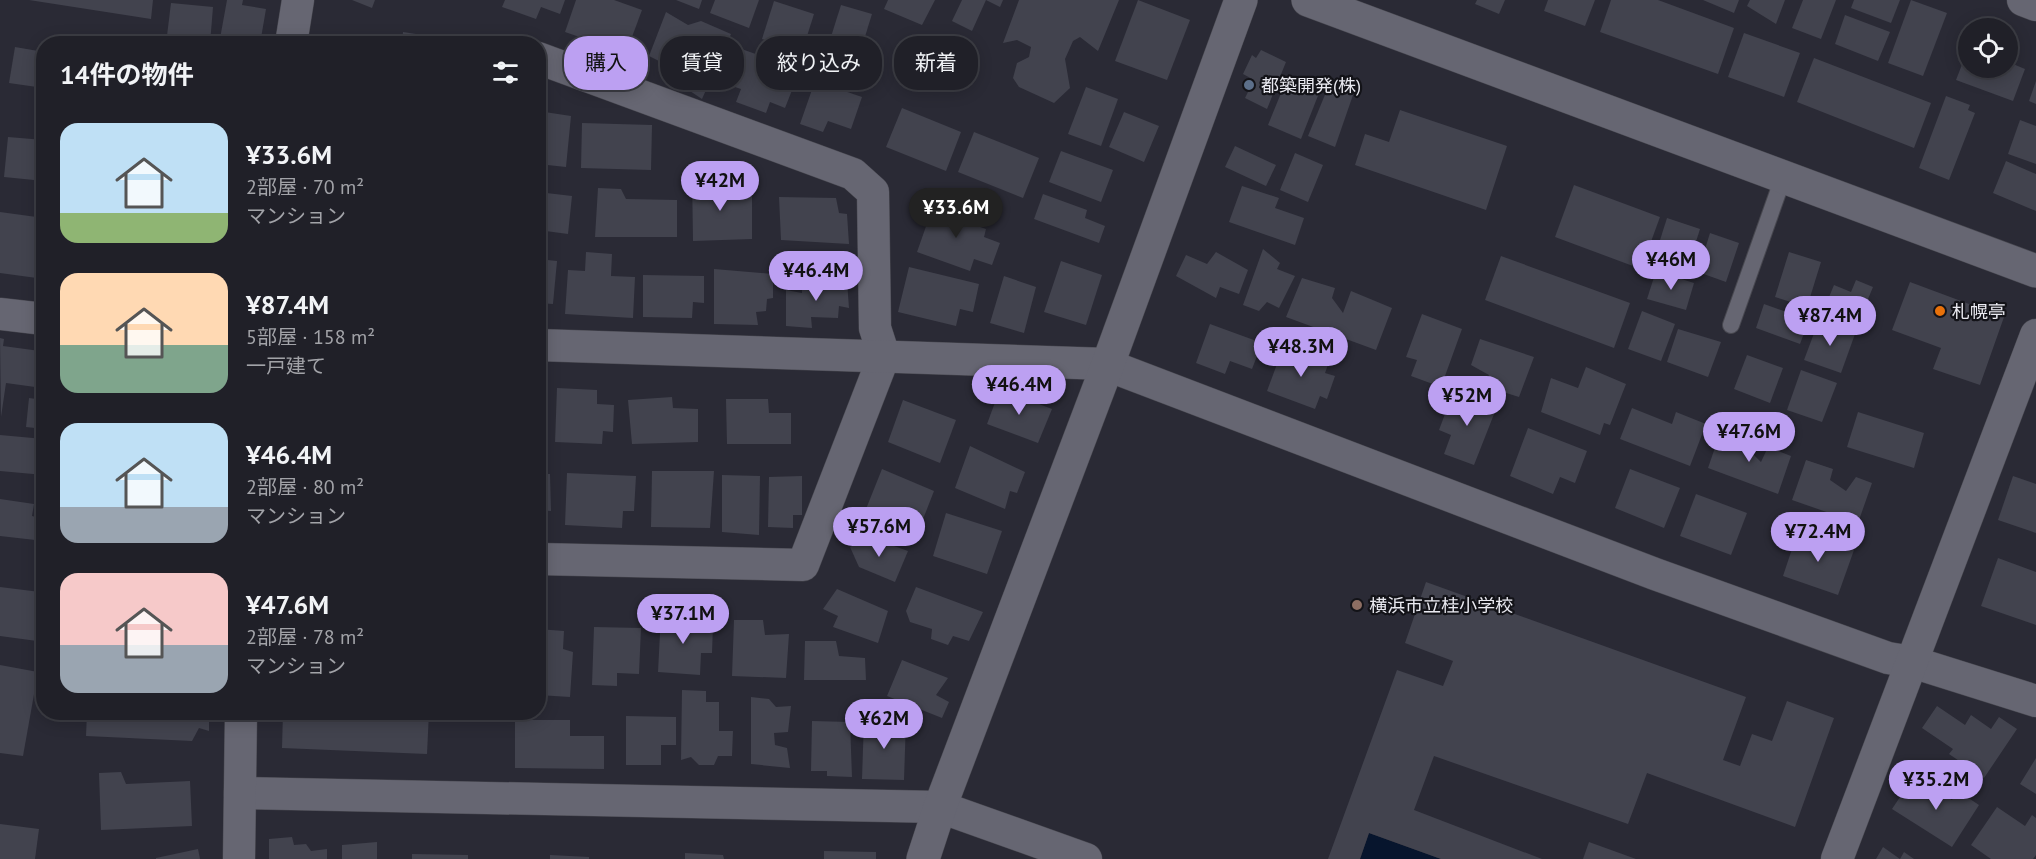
<!DOCTYPE html>
<html lang="ja">
<meta charset="utf-8">
<style>
:root{--surface:#202028;--page:#282830;--text:#f1f3f6;--muted:#a2a3a8;--line:#3d3e45;--accent:#bca0f2}
body{margin:0;font-family:"PT Sans","Noto Sans JP",sans-serif;background:var(--page);color:var(--text);height:100vh;display:flex;flex-direction:column;font-size:22px;white-space:nowrap}
*{box-sizing:border-box;margin:0}
p{font-size:20px;color:var(--muted)}
.icon{flex:none;width:33px;height:33px;fill:none;stroke:currentColor;stroke-width:2;stroke-linecap:round;stroke-linejoin:round}
.map{position:relative;flex:1;overflow:hidden}
.sheet{position:absolute;left:36px;top:36px;width:510px;height:684px;display:flex;flex-direction:column;background:var(--surface);border-radius:24px;box-shadow:0 3px 15px #0003,0 0 0 2px var(--line)}
.sheet>*{flex:none}
.guide{position:absolute;left:564px;top:36px;width:570px;height:54px;display:flex;gap:12px}
.controls{position:absolute;left:1958px;top:18px;display:grid;gap:12px}
.controls a{display:grid;place-items:center;width:60px;height:60px;border-radius:50%;background:var(--surface);box-shadow:0 3px 15px #0003,0 0 0 2px var(--line);font-size:30px}
.price{position:absolute;translate:-50% -51px;padding:0 14px;border-radius:21px;background:var(--accent);color:#111;font-size:20px;line-height:39px;filter:drop-shadow(0 2px 3px #0008)}
.price::after{content:'';position:absolute;left:50%;top:36px;width:18px;height:14px;margin-left:-9px;background:inherit;clip-path:polygon(0 0,100% 0,50% 100%)}
.price.active{background:#222;color:#fff}
ul{padding:0;list-style:none}
li{display:flex;align-items:center;gap:18px;height:150px;padding:0 24px}
li span{display:grid;place-items:center;flex:none;width:168px;height:120px;border-radius:18px;color:#555}
li>.icon{margin-inline-start:auto}
span .icon{width:72px;height:72px;fill:#fffc;stroke-width:1}
li b{font-size:26px}
h2{display:flex;justify-content:space-between;align-items:center;height:72px;padding:0 24px;font-size:26px}
.chip{padding:0 21px;border-radius:24px;background:var(--surface);box-shadow:0 3px 15px #0003,0 0 0 2px var(--line);font-size:21px;line-height:54px}
.chip.active{background:var(--accent);color:#111}
.map>svg:first-child{display:block}
.water{fill:#07152d}
.building{fill:#42434e}
.lines{fill:none;stroke-linecap:round;stroke-linejoin:round}
.lane-casing{stroke:#47474f;stroke-width:18}
.street-casing{stroke:#47474f;stroke-width:33}
.secondary-casing{stroke:#47474f;stroke-width:34}
.lane{stroke:#666672;stroke-width:16}
.street{stroke:#666672;stroke-width:32}
.secondary{stroke:#666672;stroke-width:33}
.service-dot{fill:#5c6f8a;stroke:#131318;stroke-width:2}
.food-dot{fill:#e8710a;stroke:#131318;stroke-width:2}
.education-dot{fill:#8d6e63;stroke:#131318;stroke-width:2}
.labels{text-anchor:middle;dominant-baseline:central;stroke-width:4.5;stroke-linejoin:round;paint-order:stroke}
.poi-label{font-size:18px;fill:#eaeaf1;stroke:#131318;text-anchor:start}
</style>
<div class="map">
<svg width="2036" height="859" viewBox="0 0 2036 859">
<rect width="100%" height="100%" fill="#2a2a35"/>
<path class="water" d="M1369,833l72,26h-81z"/>
<g class="building">
<path d="M29,0h124l-2,19z"/>
<path d="M227,0h16l-1,5 24,4 -6,35 -28,-4v4h-13z"/>
<path d="M352,0h23l-3,8z"/>
<path d="M505,0h60l-5,14 -19,-7 -5,12 -34,-12z"/>
<path d="M576,0h38l28,10 -16,43 -61,-21z"/>
<path d="M676,0h26l-3,9z"/>
<path d="M715,0h44l-10,28 -39,-15z"/>
<path d="M888,0h47l-13,25 -38,-16z"/>
<path d="M962,0h41l-3,7 -14,-7 -14,31 -20,-10z"/>
<path d="M1019,0h100l-21,51 -18,-14 -7,4 -8,18 5,29 -16,15 -35,-16 -6,-9 4,-15 12,-6 2,-10 -14,-7 -14,3z"/>
<path d="M1138,0l52,20 -23,60 -52,-19z"/>
<path d="M1477,0h28l-6,14 -24,-10z"/>
<path d="M1548,0h47l-10,26 -41,-15z"/>
<path d="M1611,0h47l76,28 -16,46 -118,-42z"/>
<path d="M1703,0h36l-5,13z"/>
<path d="M1750,0h35l-9,24 -29,-18z"/>
<path d="M1803,0h33l-15,39 -29,-11z"/>
<path d="M1854,0h46l-9,23 -40,-15z"/>
<path d="M1911,0l36,13 -24,63 -35,-13z"/>
<path d="M774,1l40,13 -12,38 -40,-13z"/>
<path d="M171,3l42,4 -3,37h-44z"/>
<path d="M841,5l31,9 -18,58 -31,-10z"/>
<path d="M666,12l22,13 13,-4 30,13 -29,65 -39,-26 2,-9 -16,-8z"/>
<path d="M1845,15l45,17 -12,29 -43,-17z"/>
<path d="M403,32l65,10v2h-66z"/>
<path d="M1744,33l56,20 -16,44 -56,-20z"/>
<path d="M15,47l29,5v36l-35,-5z"/>
<path d="M736,47l64,23 -15,38 -15,-6 -4,11 -30,-11 5,-13 -18,-6z"/>
<path d="M1968,49v19h39v-17l9,4 -3,9 12,5 -12,32 -57,-21z"/>
<path d="M1261,50l25,12 -19,47 -22,-11 9,-18 -11,-6 9,-19 4,3z"/>
<path d="M1814,58l117,45 -17,45 -117,-46z"/>
<path d="M1288,76l33,12 -20,51 -33,-14z"/>
<path d="M815,81l47,16 -11,32 -23,-8 -5,11 -23,-8z"/>
<path d="M2036,81v23l-7,-3z"/>
<path d="M1329,85l24,10 -18,52 -27,-11z"/>
<path d="M1086,87l32,12 -17,47 -33,-12z"/>
<path d="M1946,96l24,9 -2,5 7,3 -26,67 -30,-12z"/>
<path d="M902,108l59,24 -15,39 -60,-24z"/>
<path d="M1400,110l107,36 -21,64 -131,-45 10,-31 24,8z"/>
<path d="M538,111l33,5 -5,51 -28,-3z"/>
<path d="M1124,112l35,14 -15,36 -35,-15z"/>
<path d="M2020,120l16,6v38l-28,-10z"/>
<path d="M582,123l70,2 -1,45 -70,-2z"/>
<path d="M974,132l65,26 -16,40 -65,-26z"/>
<path d="M8,137l36,3v41l-40,-4z"/>
<path d="M1235,146l41,19 -10,21 -41,-19z"/>
<path d="M1061,151l52,19 -12,32 -52,-20z"/>
<path d="M1295,153l28,12 -15,37 -28,-12z"/>
<path d="M2006,161l30,13v37l-43,-18z"/>
<path d="M692,175l27,2 3,14 30,2v46l-59,2z"/>
<path d="M1574,185l86,32 -19,52 -86,-32z"/>
<path d="M1242,186l37,12 -4,10 29,10 -9,27 -66,-23z"/>
<path d="M598,188l23,1 5,10 51,1v37h-82z"/>
<path d="M538,192l34,4 -4,38 -30,-4z"/>
<path d="M1043,194l44,16 -2,8 20,8 -6,17 -65,-24z"/>
<path d="M779,197l57,1 3,15 8,1 2,30 -68,-4z"/>
<path d="M936,198l17,6 -4,12 37,13 -2,8 16,6 -8,22 -18,-6 -4,12 -53,-19z"/>
<path d="M0,212l44,6v61l-44,-6z"/>
<path d="M1667,218l33,11 -13,41 -33,-11z"/>
<path d="M1710,233l29,10 -13,39 -28,-10z"/>
<path d="M1263,249l17,14 -3,6 18,7 -16,32 -12,-6 -8,9 -16,-6z"/>
<path d="M586,252l26,2 -1,22 24,1 -2,41 -68,-4 3,-44 17,1z"/>
<path d="M1216,252l32,18 -9,24 -19,-7 -4,11 -40,-22 10,-21 21,9z"/>
<path d="M1789,252l32,10 -14,45 -32,-10z"/>
<path d="M1501,256l129,47 -16,45 -129,-48z"/>
<path d="M538,259l19,2 -4,43 -15,-1z"/>
<path d="M1061,261l41,14 -16,50 -42,-13z"/>
<path d="M909,267l70,17 -6,28 -13,-3 -4,17 -58,-14z"/>
<path d="M714,269l59,5v24l-6,1 -1,12 -10,1 2,13 -44,-1z"/>
<path d="M1656,271l38,12 -8,27 -39,-11z"/>
<path d="M643,275l61,1v27l-11,-1 -1,16 -49,-1z"/>
<path d="M1004,276l32,11 -12,46 -34,-10z"/>
<path d="M1302,278l33,10 -3,10 11,15 8,-22 41,17 -16,42 -90,-33z"/>
<path d="M802,280l45,1 2,27 -10,-2 -1,12 -27,-1 1,11 -26,-2v-36l16,3z"/>
<path d="M1856,280l17,7 -17,41 -34,-14 12,-29 17,7z"/>
<path d="M1910,282l94,35 -24,68 -47,-16 8,-21 -49,-18z"/>
<path d="M1764,304l45,16 -9,24 -44,-16z"/>
<path d="M1642,311l33,13 -14,37 -33,-12z"/>
<path d="M1422,314l40,15 -21,58 -30,-11 6,-16 -11,-3z"/>
<path d="M1819,320l36,14 -14,39 -37,-13z"/>
<path d="M1210,324l52,19 -10,26 -22,-8 -5,13 -29,-11z"/>
<path d="M1678,329l43,13 -13,35 -41,-15z"/>
<path d="M0,338l4,1 -1,7 37,5 -5,36 -29,-4 -5,34z"/>
<path d="M1480,339l54,18 -15,40 -35,-11 5,-11 -18,-10z"/>
<path d="M1284,345l45,17 -4,11 10,3 -8,23 -7,-3 -5,13 -48,-18z"/>
<path d="M1747,355l36,13 -13,35 -36,-14z"/>
<path d="M1586,367l40,17 -16,41 -6,-2 -4,12 -59,-23 10,-34 27,10z"/>
<path d="M1801,370l36,13 -15,39 -35,-12z"/>
<path d="M557,388l40,2v14l17,1 -1,27 -10,-1 -1,13 -47,-2z"/>
<path d="M1000,389l52,20 -14,34 -51,-19z"/>
<path d="M1474,395l24,9 -24,61 -30,-11 7,-19 -12,-5 12,-32 19,7z"/>
<path d="M672,397l1,11 25,1v33l-66,2 -4,-44z"/>
<path d="M29,398l15,2v29l-18,-2z"/>
<path d="M726,399h42l1,14h22v31h-64z"/>
<path d="M903,400l53,20 -16,43 -52,-21z"/>
<path d="M1632,408l40,16 4,-12 30,12 -16,42 -70,-27z"/>
<path d="M1858,412l66,21 -10,35 -67,-21z"/>
<path d="M1528,428l59,23 -12,32 -15,-6 -7,17 -43,-18z"/>
<path d="M1721,430l34,11 -6,9 12,12 7,-15 23,9 -13,38 -70,-26z"/>
<path d="M0,435l44,4v36l-44,-4z"/>
<path d="M970,446l55,26 -8,21 -7,-2 -5,18 -50,-21z"/>
<path d="M1806,460l27,9 -3,11 16,11 10,-14 16,6 -14,40 -66,-23z"/>
<path d="M882,469l52,22 -16,41 -52,-23z"/>
<path d="M1630,469l50,19 -16,40 -49,-20z"/>
<path d="M652,471h62l-4,57 -59,-1z"/>
<path d="M567,473l69,3 -2,35h-11l-1,17 -57,-3z"/>
<path d="M538,474h12l1,37 -13,-1z"/>
<path d="M722,475l38,1 -1,59 -37,-3z"/>
<path d="M802,476v39h-9v13l-25,-1 1,-50z"/>
<path d="M2013,476l23,8v49l-38,-13z"/>
<path d="M1696,494l51,19 -16,42 -51,-19z"/>
<path d="M0,499l34,5 -2,12 12,3v22l-44,-5z"/>
<path d="M946,513l56,18 -15,43 -54,-18z"/>
<path d="M1798,531l56,19 -16,45 -55,-19z"/>
<path d="M869,537l39,14 -13,31 -36,-15 -9,-20z"/>
<path d="M1998,558l38,14v53l-55,-19z"/>
<path d="M1426,582l320,115 -23,63 17,6 12,-32 20,7 15,-40 47,17 -39,109 -148,-54 -19,51 -194,-68 -20,54 128,49h-101l-72,-26 -9,26h-32l69,-189 46,16 10,-25 -48,-18z"/>
<path d="M0,587l40,5 -3,49 -37,-5z"/>
<path d="M916,587l67,25 -14,29 -16,-5 -5,9 -17,-6 1,-10 -22,-7 -4,-11z"/>
<path d="M837,589l51,22 -10,32 -45,-16 5,-11 -15,-7z"/>
<path d="M661,614l23,1 4,8 25,2 -1,28h-11l-1,22 -42,-3z"/>
<path d="M734,620h29l2,15 24,-1 -3,44 -54,-2z"/>
<path d="M594,627l47,1 -2,46 -22,-1v13l-25,-1z"/>
<path d="M538,629l26,2 -1,18 10,3 -3,45 -32,-2z"/>
<path d="M805,641h31l3,15 26,2 1,22h-62z"/>
<path d="M902,660l46,18 -12,17 13,7 -7,16 -55,-22z"/>
<path d="M0,665l38,7 -15,84 -23,-3z"/>
<path d="M682,690l24,1v11h13v29h14l-1,25h-14l-4,9h-15l-8,-8 -10,3z"/>
<path d="M751,697l18,2 7,8 15,-1 -3,26 -14,1 1,12 12,3 3,20 -39,-4z"/>
<path d="M1937,706l28,19 6,-10 20,14 8,-12 18,12 -33,49 -35,-24 4,-5 -31,-21z"/>
<path d="M87,712h122v19l-10,-3 -7,13 -106,-5z"/>
<path d="M283,712h146l-2,42 -145,-6z"/>
<path d="M626,716l50,1v28h-15v20h-35z"/>
<path d="M864,719l42,1 -2,60 -42,-1z"/>
<path d="M515,720h55v16h34v33l-89,-1z"/>
<path d="M812,721l38,1 2,55 -25,-1v-5h-16z"/>
<path d="M2036,758v36l-16,-10z"/>
<path d="M121,772l5,12 64,-3 2,45 -91,4 -2,-57z"/>
<path d="M1914,776l38,24 6,-9 21,14 -27,42 -60,-38z"/>
<path d="M1997,807l28,19 7,-11 4,3v37l-3,4h-42l-20,-14z"/>
<path d="M0,824l39,5 -4,30h-35z"/>
<path d="M292,837l2,8 12,-1 5,7 16,-2v10h-58v-20z"/>
<path d="M377,842v17h-35v-14z"/>
<path d="M1589,842l47,17h-53z"/>
<path d="M1883,847l17,12 4,-7 10,7h-38z"/>
<path d="M198,849l2,10h-44v-1z"/>
<path d="M824,851l52,1v7h-52z"/>
<path d="M685,853l38,2 1,4h-39z"/>
<path d="M412,854l56,1v4h-56z"/>
<path d="M550,855l39,2v2h-39z"/>
</g>
<g class="lines">
<defs>
<path id="lane" d="M1731,325l52,-147"/>
<g id="street">
<path d="M2023,0l13,5"/>
<path d="M291,44l7,-44"/>
<path d="M538,58l315,116 20,18 2,136 9,28 -81,209 -265,-6"/>
<path d="M0,314l44,5"/>
<path d="M538,345l570,19 7,4 540,206 233,84 24,4 124,39"/>
<path d="M240,793l700,14 146,52"/>
<path d="M239,859l2,-147"/>
<path d="M1837,859l199,-524"/>
</g>
<g id="secondary">
<path d="M1308,0l728,271"/>
<path d="M923,859l17,-52 168,-443 133,-364"/>
</g>
</defs>
<use href="#lane" class="lane-casing"/>
<use href="#street" class="street-casing"/>
<use href="#secondary" class="secondary-casing"/>
<use href="#lane" class="lane"/>
<use href="#street" class="street"/>
<use href="#secondary" class="secondary"/>
</g>
<circle class="service-dot" cx="1249" cy="85" r="6"/>
<circle class="food-dot" cx="1940" cy="311" r="6"/>
<circle class="education-dot" cx="1357" cy="605" r="6"/>
<g class="labels">
<g class="poi-label">
<text x="1261" y="85">都築開発(株)</text>
<text x="1952" y="311">札幌亭</text>
<text x="1369" y="605">横浜市立桂小学校</text>
</g>
</g>
</svg>
<div class="controls">
<a><svg class="icon" aria-label="locate" viewBox="0 0 24 24"><circle cx="12" cy="12" r="6"/><path d="M12 2v4M12 18v4M2 12h4M18 12h4"/></svg></a>
</div>
<b class="price" style="left:720px;top:212px">¥42M</b>
<b class="price active" style="left:956px;top:239px">¥33.6M</b>
<b class="price" style="left:1671px;top:291px">¥46M</b>
<b class="price" style="left:816px;top:302px">¥46.4M</b>
<b class="price" style="left:1830px;top:347px">¥87.4M</b>
<b class="price" style="left:1301px;top:378px">¥48.3M</b>
<b class="price" style="left:1019px;top:416px">¥46.4M</b>
<b class="price" style="left:1467px;top:427px">¥52M</b>
<b class="price" style="left:1749px;top:463px">¥47.6M</b>
<b class="price" style="left:879px;top:558px">¥57.6M</b>
<b class="price" style="left:1818px;top:563px">¥72.4M</b>
<b class="price" style="left:683px;top:645px">¥37.1M</b>
<b class="price" style="left:884px;top:750px">¥62M</b>
<b class="price" style="left:1936px;top:811px">¥35.2M</b>
<div class="guide">
<a class="chip active">購入</a>
<a class="chip">賃貸</a>
<a class="chip">絞り込み</a>
<a class="chip">新着</a>
</div>
<section class="sheet">
<h2>14件の物件<svg class="icon" aria-label="filters" viewBox="0 0 24 24"><path d="M4 7h16M4 17h16"/><circle cx="9" cy="7" r="2"/><circle cx="15" cy="17" r="2"/></svg></h2>
<ul>
<li><span style="background:linear-gradient(#bfe0f5 75%,#8fb573 0)"><svg class="icon" aria-label="home" viewBox="0 0 24 24"><path d="M3 11l9-7 9 7M6 9v11h12V9"/></svg></span><div><b>¥33.6M</b><p>2部屋 · 70 m²</p><p>マンション</p></div></li>
<li><span style="background:linear-gradient(#ffd9b3 60%,#7fa58c 0)"><svg class="icon" aria-label="home" viewBox="0 0 24 24"><path d="M3 11l9-7 9 7M6 9v11h12V9"/></svg></span><div><b>¥87.4M</b><p>5部屋 · 158 m²</p><p>一戸建て</p></div></li>
<li><span style="background:linear-gradient(#bfe0f5 70%,#9aa5b1 0)"><svg class="icon" aria-label="home" viewBox="0 0 24 24"><path d="M3 11l9-7 9 7M6 9v11h12V9"/></svg></span><div><b>¥46.4M</b><p>2部屋 · 80 m²</p><p>マンション</p></div></li>
<li><span style="background:linear-gradient(#f6c9c9 60%,#9aa5b1 0)"><svg class="icon" aria-label="home" viewBox="0 0 24 24"><path d="M3 11l9-7 9 7M6 9v11h12V9"/></svg></span><div><b>¥47.6M</b><p>2部屋 · 78 m²</p><p>マンション</p></div></li>
</ul>
</section>
</div>
